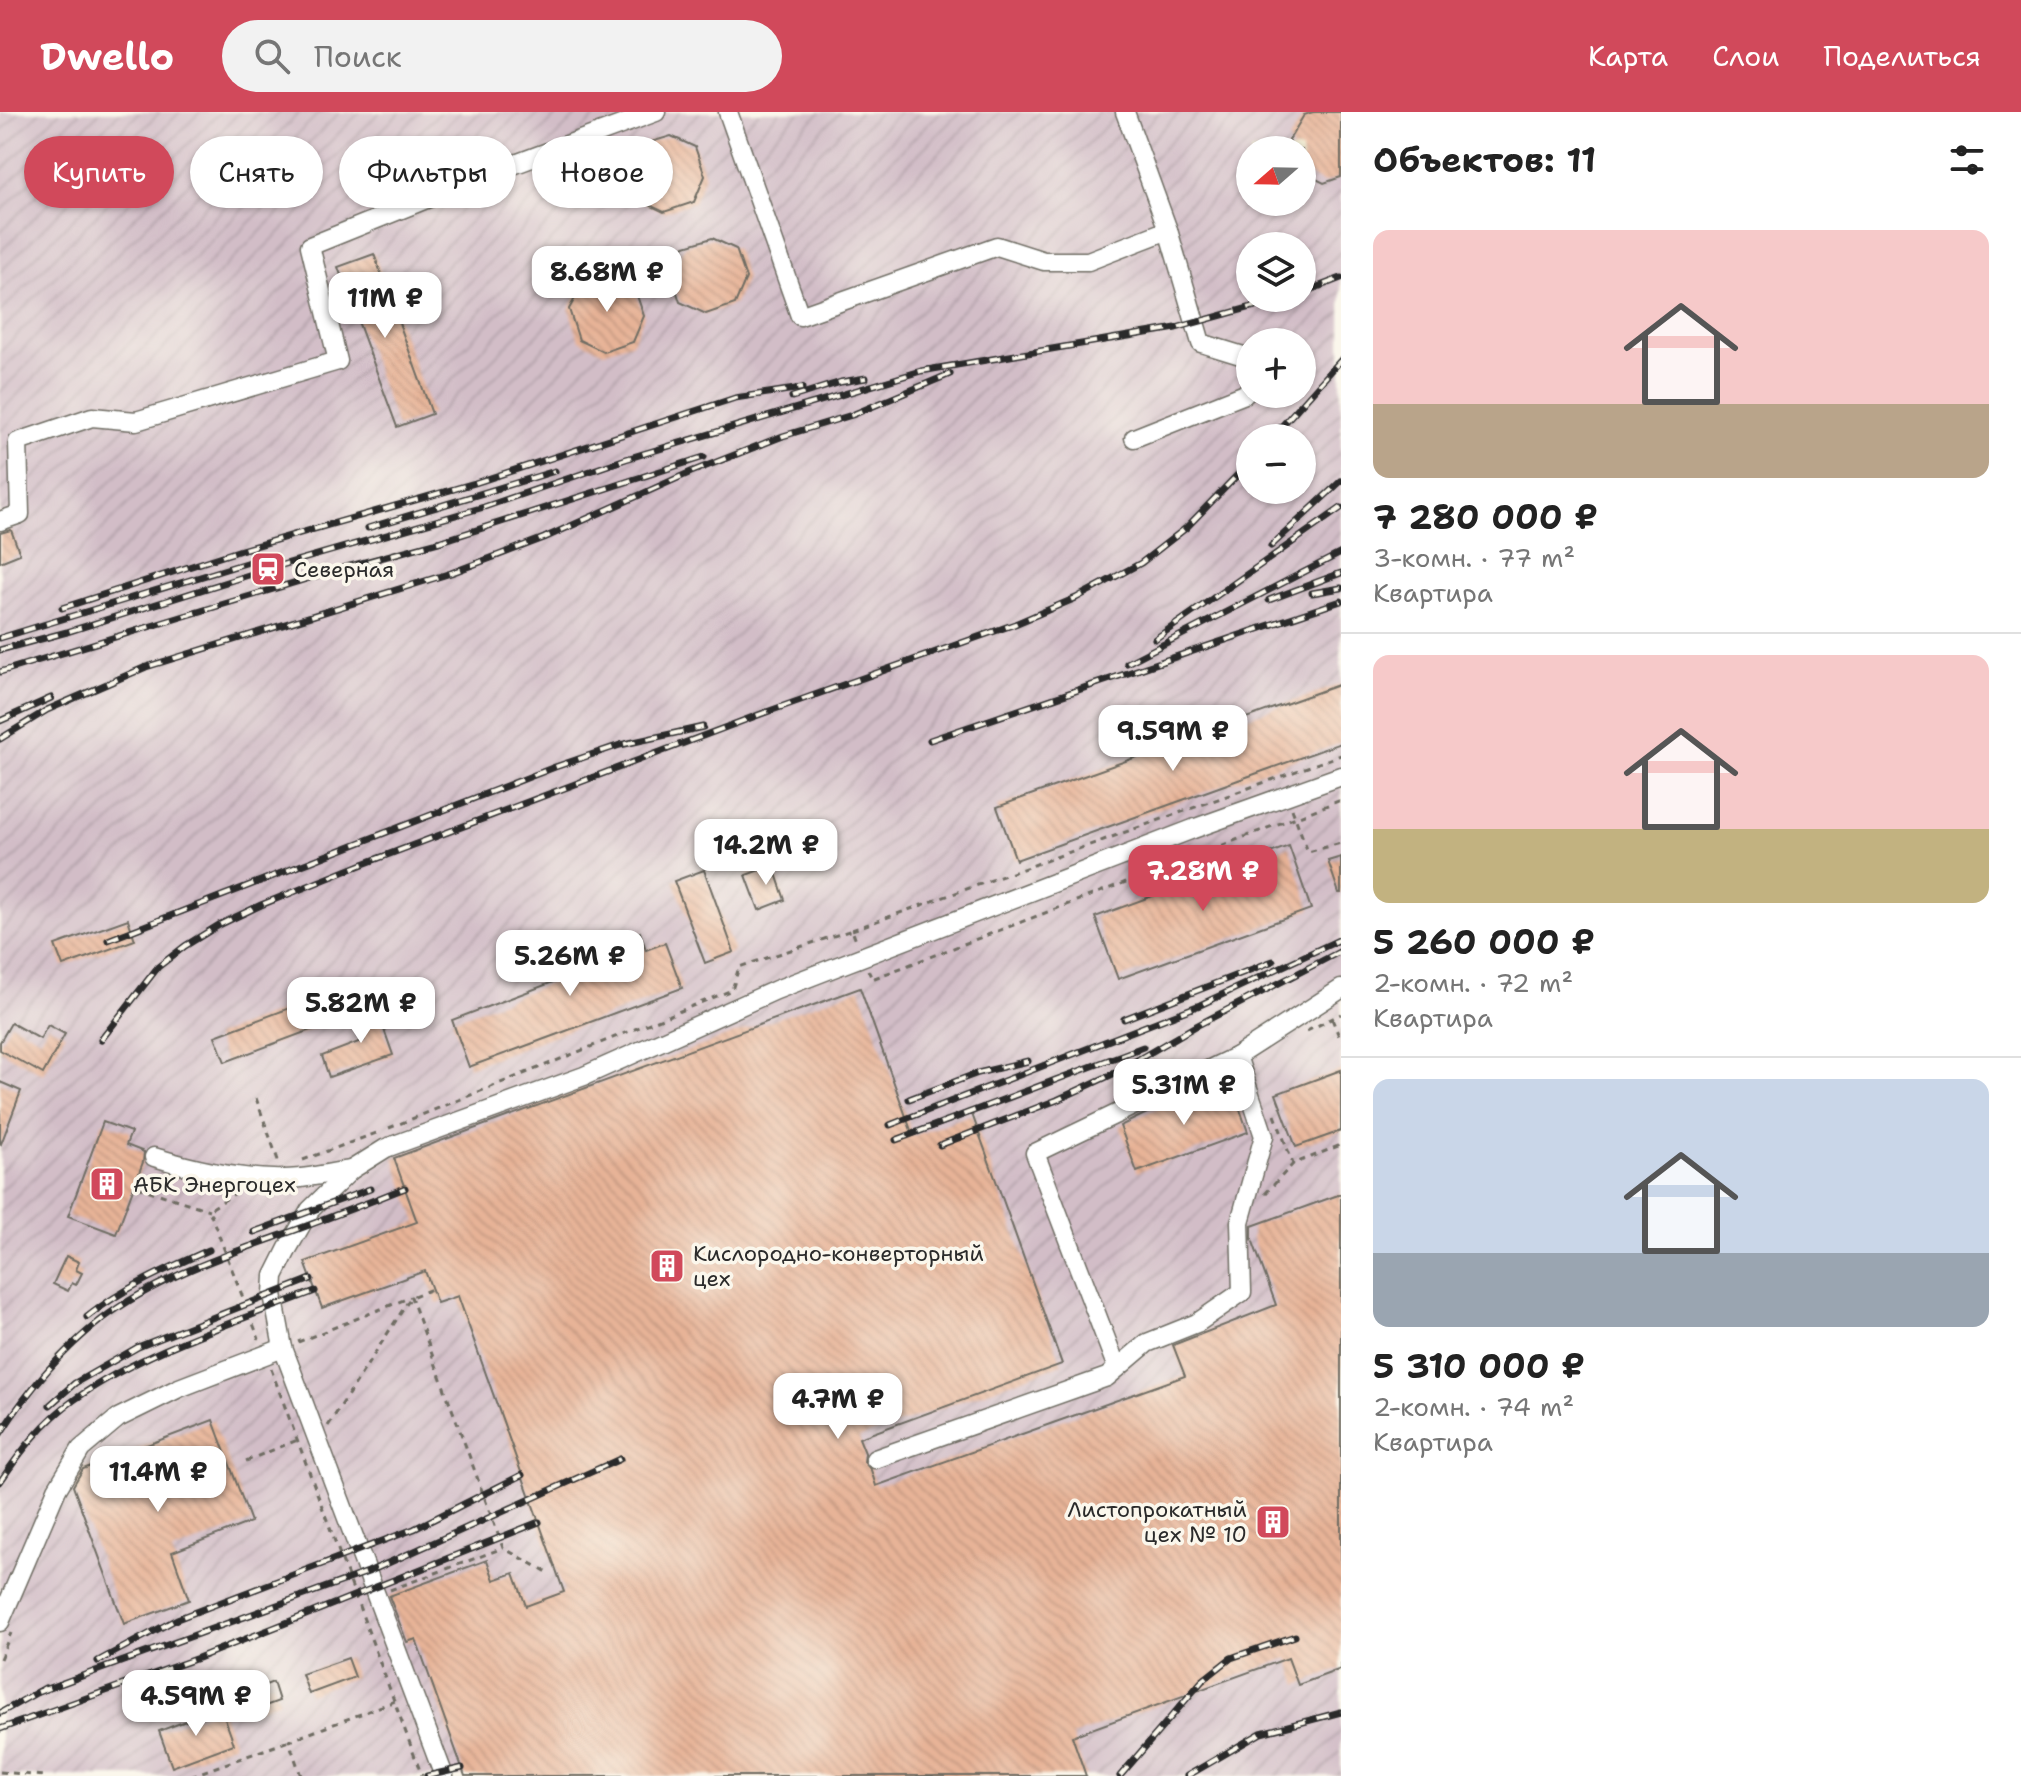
<!DOCTYPE html>
<html lang="ru">
<meta charset="utf-8">
<style>
:root{--surface:#fff;--page:#f2f2f2;--text:#222;--muted:#767676;--line:#e0e0e0;--accent:#d1495b}
body{margin:0;font-family:"Shantell Sans",sans-serif;background:var(--page);color:var(--text);height:100vh;display:flex;flex-direction:column;font-size:30px;white-space:nowrap}
*{box-sizing:border-box;margin:0}
p{font-size:26px;color:var(--muted)}
.icon{flex:none;width:44px;height:44px;fill:none;stroke:currentColor;stroke-width:2;stroke-linecap:round;stroke-linejoin:round}
.map{position:relative;flex:1;overflow:hidden}
.drawer{display:flex;flex-direction:column;background:var(--surface);width:680px}
.drawer>*{flex:none}
.hud{position:absolute;left:24px;top:24px;width:760px;height:72px;display:flex;gap:16px}
.needle{width:52px;rotate:250deg}
.fabs{position:absolute;left:1236px;top:24px;display:grid;gap:16px}
.fabs a{display:grid;place-items:center;width:80px;height:80px;border-radius:50%;background:var(--surface);box-shadow:0 2px 6px #0004;font-size:40px}
.price{position:absolute;translate:-50% -68px;padding:0 18px;border-radius:16px;background:#fff;color:#222;font-size:26px;line-height:52px;filter:drop-shadow(0 2px 4px #0008)}
.price::after{content:'';position:absolute;left:50%;top:48px;width:24px;height:18px;margin-left:-12px;background:inherit;clip-path:polygon(0 0,100% 0,50% 100%)}
.price.on{background:var(--accent);color:#fff}
ul{padding:0;list-style:none}
li{display:grid;align-content:center;gap:16px;height:424px;padding:0 32px}
li+li{border-top:2px solid var(--line)}
li span{display:grid;place-items:center;height:248px;border-radius:16px;color:#555}
li>.icon{margin-inline-start:auto}
span .icon{width:144px;height:144px;fill:#fffc;stroke-width:1}
li b{font-size:34px}
h2{display:flex;justify-content:space-between;align-items:center;height:96px;padding:0 32px;font-size:34px}
.tag{padding:0 28px;border-radius:36px;background:var(--surface);box-shadow:0 2px 6px #0004;font-size:28px;line-height:72px}
.tag.on{background:var(--accent);color:#fff}
header{display:flex;align-items:center;gap:48px;box-sizing:border-box;height:112px;padding:0 40px;background:var(--accent);color:#fff}
header strong{font-size:38px}
nav{display:flex;gap:44px;margin-inline-start:auto;font-size:28px}
.search{width:560px;height:72px;background:var(--page);display:flex;align-items:center;gap:20px;box-sizing:border-box;padding:0 28px;border-radius:44px;color:var(--muted);font-size:30px}
main{display:flex;flex:1;min-height:0}
.map>svg:first-child{display:block}
.industrial{fill:url(#industrial-furrows);fill-rule:evenodd}
.building{fill:url(#building-back-hatch)}
.lines{fill:none;stroke-linecap:round;stroke-linejoin:round}
.minor-casing{stroke:#6f6d64;stroke-width:21}
.path{stroke:#6f6d64;stroke-width:3;stroke-dasharray:6 6;stroke-linecap:butt}
.minor{stroke:#fff;stroke-width:18}
.rail-casing{stroke:#2b2b2b;stroke-width:7}
.rail{stroke:#fbf7ec;stroke-width:4;stroke-dasharray:12;stroke-linecap:butt}
.labels{text-anchor:middle;dominant-baseline:central;stroke-width:7;stroke-linejoin:round;paint-order:stroke}
.poi-label{font-size:22px;fill:#2b2b2b;stroke:#fbf7ec;text-anchor:start}
</style>
<header>
<strong>Dwello</strong>
<div class="search"><svg class="icon" aria-label="search" viewBox="0 0 24 24"><circle cx="10" cy="10" r="6"/><path d="M15 15l6 6"/></svg>Поиск</div>
<nav><a>Карта</a><a>Слои</a><a>Поделиться</a></nav>
</header>
<main>
<div class="map">
<svg width="1341" height="1664" viewBox="0 0 1341 1664">
<defs>
<pattern id="industrial-furrows" width="10" height="10" patternUnits="userSpaceOnUse" patternTransform="scale(2)"><rect width="10" height="10" fill="#d2bdc7"/><path d="M-1 1l2-2M0 10L10 0M9 11l2-2" fill="none" stroke="#b4a3ab"/></pattern>
<pattern id="building-back-hatch" width="6" height="6" patternUnits="userSpaceOnUse" patternTransform="scale(2)"><rect width="6" height="6" fill="#e7b397"/><path d="M-1 5l2 2M0 0l6 6M5-1l2 2" fill="none" stroke="#c69a82"/></pattern>
</defs>
<rect width="100%" height="100%" fill="#fbf7ec"/>
<filter id="ink" filterUnits="userSpaceOnUse"><feTurbulence type="fractalNoise" baseFrequency=".0125" numOctaves="2"/><feDisplacementMap in="SourceGraphic" scale="16" xChannelSelector="R" yChannelSelector="G"/><feConvolveMatrix kernelMatrix="1 2 1 2 8 2 1 2 1" color-interpolation-filters="sRGB"/></filter>
<filter id="wash" filterUnits="userSpaceOnUse"><feTurbulence type="fractalNoise" baseFrequency=".006" numOctaves="4" result="noise"/><feDisplacementMap in="SourceGraphic" scale="32" xChannelSelector="R" yChannelSelector="G"/><feGaussianBlur stdDeviation="1.8" result="paint"/><feColorMatrix in="noise" values="0 0 0 0 0 0 0 0 0 0 0 0 0 0 0 0 0 1.4 0 .05"/><feComposite in="paint" operator="in"/></filter>
<g filter="url(#wash)">
<rect width="100%" height="100%" fill="#eee8cd"/>
<path class="industrial" d="M0,0h1341v1664h-1341zM1250,38h52v52h-52zM1250,134h52v52h-52zM1250,230h52v52h-52zM1250,326h52v52h-52z"/>
<g id="blocks">
<g class="building">
<path d="M1313,0h28v65l-17,6 -22,-11v-22h-9l-4,-10 15,-25z"/>
<path d="M671,24l24,11 10,29 -11,26 -30,10 -25,-12 -10,-31 15,-25z"/>
<path d="M712,126l24,11 10,29 -11,26 -29,10 -26,-12 -10,-31 15,-25z"/>
<path d="M374,142l58,160 -35,13 -59,-160z"/>
<path d="M610,164l24,11 10,29 -11,26 -29,10 -25,-12 -10,-31 14,-25z"/>
<path d="M11,418l9,24 -20,8v-29z"/>
<path d="M1341,572v59l-325,117 -19,-53z"/>
<path d="M1289,734l22,63 -193,70 -23,-62z"/>
<path d="M1341,745v36h-2l-11,-32z"/>
<path d="M773,753l12,35 -26,10 -13,-35z"/>
<path d="M704,758l30,82 -29,11 -31,-82z"/>
<path d="M128,807l7,21 -72,26 -8,-21z"/>
<path d="M640,820l6,18 19,-7 17,45 -213,79 -17,-47 104,-39 -6,-15z"/>
<path d="M860,876l53,148 59,-22 90,250 -203,74 6,15 -1,9 7,8 5,16 309,-110 -12,-31 103,-40 -24,-66v-13l89,-32v475l-43,16 -10,-27 -216,78 14,40h-621l-49,-137 -9,3 -18,-46 98,-36 7,20 20,-7 12,33 38,-14 -106,-296 -21,7 -12,-32 -103,37 -17,-46 112,-40 -23,-64z"/>
<path d="M314,887l10,26 -99,37 -10,-26z"/>
<path d="M375,892l18,51 -64,22 -7,-21 42,-16 -10,-28z"/>
<path d="M11,911l29,16 8,-14 17,9 -22,40 -43,-24v-8z"/>
<path d="M1341,958v61l-45,16 -20,-53z"/>
<path d="M0,970l21,9 -20,53 -1,-1z"/>
<path d="M1230,970l18,50 -111,40 -17,-46 31,-15z"/>
<path d="M103,1010l28,10 -5,13 18,7 -1,10 -27,72 -48,-18z"/>
<path d="M66,1144l13,6 -3,8 6,3 -6,12 -4,-2 -4,8 -15,-7z"/>
<path d="M213,1308l38,102 -79,30 17,48 -65,24 -51,-138 10,-17z"/>
<path d="M348,1546l7,19 -46,17 -7,-20z"/>
<path d="M273,1570l6,19 -22,8 -7,-18z"/>
<path d="M221,1596l13,36 -62,23 -13,-36z"/>
</g>
</g>
</g>
<g filter="url(#ink)">
<use href="#blocks" fill-opacity="0" stroke="#6f6d64" stroke-width="2"/>
<g class="lines">
<defs>
<g id="minor">
<path d="M728,0l72,204 197,-70 47,15h44l80,-31"/>
<path d="M1125,0l43,118 33,113 49,15"/>
<path d="M1134,326l111,-44 5,-6"/>
<path d="M0,409l20,-7 -2,-72 74,-25 44,4 202,-60 -28,-115 181,-73 165,-61"/>
<path d="M154,1045c46,14 100,26 147,21 17,-2 33,-6 50,-8"/>
<path d="M283,1236l-10,-54 1,-18 14,-28 22,-38 41,-40 35,-22 198,-72 192,-86 417,-161 148,-53"/>
<path d="M1117,1256l-82,-215 202,-97"/>
<path d="M875,1347l232,-82 40,-34 50,-20 45,-31 -2,-70 24,-86 -27,-80 104,-67"/>
<path d="M0,1510l57,-133 24,-40 37,-31 61,-30 104,-40 161,428"/>
</g>
</defs>
<use href="#minor" class="minor-casing"/>
<g class="path">
<path d="M1292,697l16,43 33,-9"/>
<path d="M852,818l489,-175"/>
<path d="M868,858l4,9 469,-179"/>
<path d="M1332,907l9,22"/>
<path d="M1307,919l34,-17"/>
<path d="M256,986l23,65"/>
<path d="M1275,1003l18,49"/>
<path d="M389,1016l343,-138 7,-23 113,-37 4,11"/>
<path d="M303,1048l76,-28"/>
<path d="M137,1075l72,23"/>
<path d="M237,1080l-28,18 50,129"/>
<path d="M1265,1082l28,-30 48,-19"/>
<path d="M298,1230l113,-45 92,251 48,26"/>
<path d="M271,1257l151,407"/>
<path d="M328,1314l83,-129 21,-8"/>
<path d="M246,1349l54,-22"/>
<path d="M390,1478l113,-42"/>
<path d="M0,1547l11,-26"/>
<path d="M0,1660l45,4"/>
<path d="M191,1664l98,-35"/>
<path d="M301,1664l-12,-35 106,-40"/>
</g>
<use href="#minor" class="minor"/>
<defs>
<g id="rail">
<path d="M1302,181l39,-15"/>
<path d="M792,285l49,-15 25,-4"/>
<path d="M1271,326l70,-78"/>
<path d="M368,416l187,-57"/>
<path d="M1271,434l70,-65"/>
<path d="M1312,481l29,-5"/>
<path d="M1269,488l72,-27"/>
<path d="M62,496l179,-58 234,-67 260,-85 67,-10"/>
<path d="M0,526l249,-76"/>
<path d="M1155,527l186,-131"/>
<path d="M0,538l67,-18 201,-63 216,-62 142,-48 295,-88 255,-43 108,-30"/>
<path d="M1127,551l214,-110"/>
<path d="M0,560l336,-102 106,-29 262,-84"/>
<path d="M0,609l51,-23"/>
<path d="M0,627l47,-29 99,-43 305,-94 93,-35 147,-66 92,-36 69,-21 98,-41"/>
<path d="M930,628l411,-139"/>
<path d="M108,828l447,-173 65,-22 83,-18"/>
<path d="M1124,907l149,-58"/>
<path d="M101,928l57,-73 27,-21 34,-21 42,-20 102,-41 398,-150 254,-90 61,-26 65,-35 45,-35 64,-66"/>
<path d="M909,987l69,-26 50,-12"/>
<path d="M890,1013l310,-120 141,-66"/>
<path d="M896,1028l247,-93"/>
<path d="M940,1033l117,-45 58,-27 79,-46 147,-76"/>
<path d="M254,1120l116,-43"/>
<path d="M87,1205c38,-30 79,-48 122,-67"/>
<path d="M50,1293l25,-22 63,-36 173,-68"/>
<path d="M0,1322c27,-42 61,-83 101,-114 55,-42 125,-65 189,-88 39,-14 77,-29 115,-44"/>
<path d="M0,1370c21,-31 44,-61 74,-82 70,-50 162,-78 241,-109"/>
<path d="M98,1549l79,-42 237,-90 108,-54"/>
<path d="M38,1580l330,-120 252,-113"/>
<path d="M0,1601l45,-25"/>
<path d="M0,1617l198,-71 341,-136"/>
<path d="M427,1664l35,-8"/>
<path d="M1120,1664l82,-95 29,-23 64,-22"/>
<path d="M1187,1664l74,-43 80,-21"/>
</g>
</defs>
<use href="#rail" class="rail-casing"/>
<use href="#rail" class="rail"/>
</g>
</g>
<defs>
<symbol id="station-square" viewBox="-11 -11 22 22"><rect x="-9" y="-9" width="18" height="18" rx="4" fill="#d1495b" stroke="#fbf7ec"/><path d="M-3-6H3Q5-6 5-4V2Q5 4 3 4L4.5 6H3L1.5 4h-3L-3 6H-4.5L-3 4Q-5 4-5 2V-4Q-5-6-3-6ZM-3.5-4v3h7v-3ZM-3.5 1v1.5H-2V1ZM2 1v1.5H3.5V1Z" fill="#fff"/></symbol>
<symbol id="building-square" viewBox="-11 -11 22 22"><rect x="-9" y="-9" width="18" height="18" rx="4" fill="#d1495b" stroke="#fbf7ec"/><path d="M-4-6H4V6H1V3H-1V6H-4ZM-2.5-4.3h1.7v1.8h-1.7ZM.8-4.3h1.7v1.8H.8ZM-2.5-1h1.7V.8h-1.7ZM.8-1h1.7V.8H.8Z" fill="#fff"/></symbol>
</defs>
<g fill-rule="evenodd">
<use href="#station-square" x="248" y="437" width="40" height="40"/>
<use href="#building-square" x="87" y="1052" width="40" height="40"/>
<use href="#building-square" x="647" y="1134" width="40" height="40"/>
<use href="#building-square" x="1253" y="1390" width="40" height="40"/>
</g>
<g class="labels">
<g class="poi-label">
<text x="294" y="457">Северная</text>
<text x="133" y="1072">АБК Энергоцех</text>
<text x="693" y="1141">Кислородно-конверторный<tspan x="693" dy="25">цех</tspan></text>
<text x="1247" y="1397" text-anchor="end">Листопрокатный<tspan x="1247" dy="25">цех № 10</tspan></text>
</g>
</g>
</svg>
<div class="fabs">
<a><svg class="needle" viewBox="-14 -14 28 28"><path d="M0-13l5 13h-10z" fill="#e53935"/><path d="M0 13l5-13h-10z" fill="#767676"/></svg></a>
<a><svg class="icon" aria-label="layers" viewBox="0 0 24 24"><path d="M12 4l9 5-9 5-9-5zM3 14l9 5 9-5"/></svg></a>
<a>+</a>
<a>−</a>
</div>
<b class="price" style="left:607px;top:202px">8.68M ₽</b>
<b class="price" style="left:385px;top:228px">11M ₽</b>
<b class="price" style="left:1173px;top:661px">9.59M ₽</b>
<b class="price" style="left:766px;top:775px">14.2M ₽</b>
<b class="price on" style="left:1203px;top:801px">7.28M ₽</b>
<b class="price" style="left:570px;top:886px">5.26M ₽</b>
<b class="price" style="left:361px;top:933px">5.82M ₽</b>
<b class="price" style="left:1184px;top:1015px">5.31M ₽</b>
<b class="price" style="left:838px;top:1329px">4.7M ₽</b>
<b class="price" style="left:158px;top:1402px">11.4M ₽</b>
<b class="price" style="left:196px;top:1626px">4.59M ₽</b>
<div class="hud">
<a class="tag on">Купить</a>
<a class="tag">Снять</a>
<a class="tag">Фильтры</a>
<a class="tag">Новое</a>
</div>
</div>
<section class="drawer">
<h2>Объектов: 11<svg class="icon" aria-label="filters" viewBox="0 0 24 24"><path d="M4 7h16M4 17h16"/><circle cx="9" cy="7" r="2"/><circle cx="15" cy="17" r="2"/></svg></h2>
<ul>
<li><span style="background:linear-gradient(#f6c9c9 70%,#b9a48a 0)"><svg class="icon" aria-label="home" viewBox="0 0 24 24"><path d="M3 11l9-7 9 7M6 9v11h12V9"/></svg></span><div><b>7 280 000 ₽</b><p>3-комн. · 77 m²</p><p>Квартира</p></div></li>
<li><span style="background:linear-gradient(#f6c9c9 70%,#c2b280 0)"><svg class="icon" aria-label="home" viewBox="0 0 24 24"><path d="M3 11l9-7 9 7M6 9v11h12V9"/></svg></span><div><b>5 260 000 ₽</b><p>2-комн. · 72 m²</p><p>Квартира</p></div></li>
<li><span style="background:linear-gradient(#c9d6e8 70%,#9aa5b1 0)"><svg class="icon" aria-label="home" viewBox="0 0 24 24"><path d="M3 11l9-7 9 7M6 9v11h12V9"/></svg></span><div><b>5 310 000 ₽</b><p>2-комн. · 74 m²</p><p>Квартира</p></div></li>
</ul>
</section>
</main>
